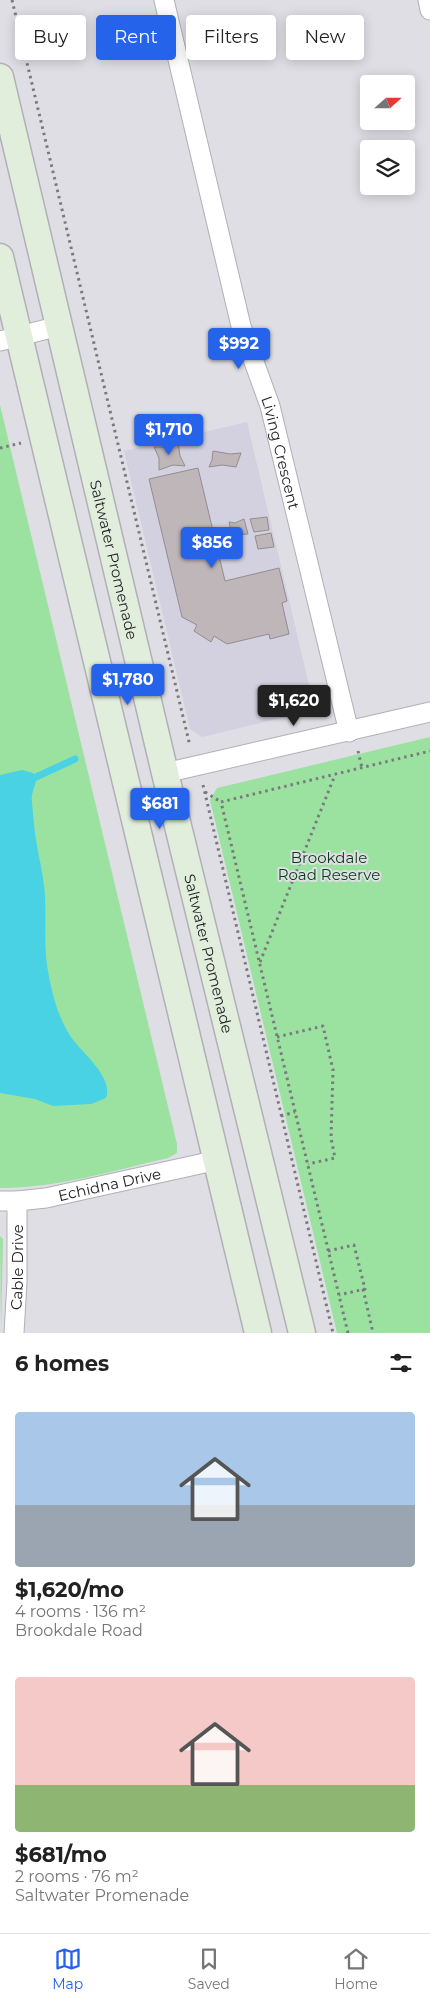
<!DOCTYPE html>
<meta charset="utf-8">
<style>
:root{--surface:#fff;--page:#f6f6f6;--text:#222;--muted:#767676;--line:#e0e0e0;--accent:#2563eb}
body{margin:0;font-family:Montserrat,sans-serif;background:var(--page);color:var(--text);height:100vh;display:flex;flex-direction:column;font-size:19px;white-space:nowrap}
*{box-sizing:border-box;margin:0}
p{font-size:16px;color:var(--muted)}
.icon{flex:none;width:28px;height:28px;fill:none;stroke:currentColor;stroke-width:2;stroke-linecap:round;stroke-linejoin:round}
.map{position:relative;height:1333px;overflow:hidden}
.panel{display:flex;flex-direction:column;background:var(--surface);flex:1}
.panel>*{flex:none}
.guide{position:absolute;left:15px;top:15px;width:400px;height:45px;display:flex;gap:10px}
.needle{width:32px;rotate:69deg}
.buttons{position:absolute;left:360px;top:75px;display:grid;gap:10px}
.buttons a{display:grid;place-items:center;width:55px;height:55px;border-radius:5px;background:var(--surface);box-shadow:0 2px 12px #0003;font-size:25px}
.price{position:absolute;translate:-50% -42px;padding:0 11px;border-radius:5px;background:var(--accent);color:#fff;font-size:16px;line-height:32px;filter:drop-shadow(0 1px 2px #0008)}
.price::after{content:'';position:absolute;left:50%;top:30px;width:15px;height:11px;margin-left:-8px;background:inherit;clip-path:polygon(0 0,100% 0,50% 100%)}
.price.current{background:#222;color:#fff}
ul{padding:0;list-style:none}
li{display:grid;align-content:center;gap:10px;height:265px;padding:0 15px}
li span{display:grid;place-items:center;height:155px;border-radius:5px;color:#555}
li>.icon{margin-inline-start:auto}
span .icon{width:90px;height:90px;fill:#fffc;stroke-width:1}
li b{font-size:21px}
h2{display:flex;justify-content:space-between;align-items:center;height:60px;padding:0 15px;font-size:21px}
.pill{padding:0 18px;border-radius:5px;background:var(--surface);box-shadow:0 2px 12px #0003;font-size:18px;line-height:45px}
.pill.current{background:var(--accent);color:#fff}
.tabs{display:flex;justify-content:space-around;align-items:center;height:70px;border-top:1px solid var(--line);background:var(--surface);font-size:14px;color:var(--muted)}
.tabs a{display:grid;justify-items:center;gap:2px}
.tabs .current{color:var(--accent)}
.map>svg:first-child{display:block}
.built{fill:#d3d0df}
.green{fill:#9be2a0}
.water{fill:#49d2e4}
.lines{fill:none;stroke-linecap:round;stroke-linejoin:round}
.stream{stroke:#49d2e4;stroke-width:7}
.building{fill:#bfb6b9;stroke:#948c8f}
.street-casing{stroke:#b1afb7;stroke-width:21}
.secondary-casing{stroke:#b1afb7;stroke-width:29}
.path{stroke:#7a7a7e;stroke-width:3;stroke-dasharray:2.5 4;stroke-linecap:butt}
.street{stroke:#fff;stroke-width:19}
.secondary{stroke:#e1eedc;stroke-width:26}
.labels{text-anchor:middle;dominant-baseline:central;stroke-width:4;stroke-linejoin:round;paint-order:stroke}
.street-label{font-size:15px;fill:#212124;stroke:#dfdee5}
.park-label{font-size:15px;fill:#093e13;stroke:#dfdee5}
</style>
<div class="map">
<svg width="430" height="1333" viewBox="0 0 430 1333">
<rect width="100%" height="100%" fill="#dfdee5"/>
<path class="built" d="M247,422l66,280 -8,10 -103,25 -12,-8 -66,-278z"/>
<g class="green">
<path d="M0,405l177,739v9l-9,5c-56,13 -111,30 -168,30z"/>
<path d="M430,737v596h-93l-127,-533 7,-12z"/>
<path d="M0,1236l3,3 -2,94z"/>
</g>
<path class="water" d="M22,770l11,3c7,9 -3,18 -1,29 1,12 2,25 4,38 3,19 8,37 9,56 1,24 -1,46 2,69 4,25 10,51 24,72 10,15 43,40 35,61l-15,6 -38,2 -18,-7 -35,-6v-318z"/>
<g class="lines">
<path class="stream" d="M30,781l6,-4 39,-18"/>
</g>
<g class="building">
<path d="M178,442l2,14 5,10 -12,-1 -14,5v-12l-5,-11h11z"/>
<path d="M213,451l17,3 11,-1 -5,14 -14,-2 -13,2 3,-7z"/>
<path d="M198,468l27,113 54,-13 8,33 -5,2 7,31 -19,5 -1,-5 -42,10 -13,-8 -3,6 -17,-11 3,-6 -15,-8 -33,-138z"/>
<path d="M267,517l2,13 -15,2 -4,-13z"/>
<path d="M244,519l4,15 -16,1 -3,-13 6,1z"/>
<path d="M271,533l3,14 -16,2 -3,-13z"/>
</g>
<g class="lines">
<defs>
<g id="street">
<path id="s1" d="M164,0l77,326 29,80 79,326"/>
<path d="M428,0l2,10"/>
<path d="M0,341l59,-15"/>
<path d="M165,773l265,-61"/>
<path id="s2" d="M0,1201h17l29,-3 172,-38"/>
<path id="s3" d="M14,1333l3,-51v-81"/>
</g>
<g id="secondary">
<path id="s4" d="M0,77l165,696 137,560"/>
<path d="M0,257l258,1076"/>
</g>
</defs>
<use href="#street" class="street-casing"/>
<use href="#secondary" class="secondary-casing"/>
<g class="path">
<path d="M12,0l178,746"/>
<path d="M0,448l21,-5"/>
<path d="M358,751l4,17"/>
<path d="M203,785l130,548"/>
<path d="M205,792l16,10"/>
<path d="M260,962l75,-187"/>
<path d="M277,1037l46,-11 10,44 -2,68 4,20 -27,6"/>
<path d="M281,1116l14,-4"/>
<path d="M328,1251l26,-6 11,44 -26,6"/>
<path d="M363,1289l10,44"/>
<path d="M348,1333l-127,-531 209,-51"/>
</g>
<use href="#street" class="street"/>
<use href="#secondary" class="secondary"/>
</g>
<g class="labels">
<g class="street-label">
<text stroke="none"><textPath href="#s1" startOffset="468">Living Crescent</textPath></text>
<text stroke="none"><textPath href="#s4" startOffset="496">Saltwater Promenade</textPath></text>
<text stroke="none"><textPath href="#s4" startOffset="901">Saltwater Promenade</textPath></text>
<text stroke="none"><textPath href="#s2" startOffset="111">Echidna Drive</textPath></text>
<text stroke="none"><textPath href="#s3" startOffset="66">Cable Drive</textPath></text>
</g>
<g class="park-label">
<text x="329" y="857">Brookdale<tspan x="329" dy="17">Road Reserve</tspan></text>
</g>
</g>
</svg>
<div class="buttons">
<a><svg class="needle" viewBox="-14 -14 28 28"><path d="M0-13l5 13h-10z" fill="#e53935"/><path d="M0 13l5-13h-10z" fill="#767676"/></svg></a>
<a><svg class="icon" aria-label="layers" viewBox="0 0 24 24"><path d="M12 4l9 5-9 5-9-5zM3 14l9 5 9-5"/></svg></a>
</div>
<b class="price" style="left:239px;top:370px">$992</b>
<b class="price" style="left:169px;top:456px">$1,710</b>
<b class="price" style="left:212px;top:569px">$856</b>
<b class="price" style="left:128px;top:706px">$1,780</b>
<b class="price current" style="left:294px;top:727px">$1,620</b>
<b class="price" style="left:160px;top:830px">$681</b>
<div class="guide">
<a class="pill">Buy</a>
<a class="pill current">Rent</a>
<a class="pill">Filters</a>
<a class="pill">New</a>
</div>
</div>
<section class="panel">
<h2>6 homes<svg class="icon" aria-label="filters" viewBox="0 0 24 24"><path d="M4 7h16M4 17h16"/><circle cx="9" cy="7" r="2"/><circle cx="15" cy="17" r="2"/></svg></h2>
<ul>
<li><span style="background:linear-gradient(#a9c7e8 60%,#9aa5b1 0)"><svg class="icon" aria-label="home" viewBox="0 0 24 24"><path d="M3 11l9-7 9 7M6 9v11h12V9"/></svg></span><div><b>$1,620/mo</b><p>4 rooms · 136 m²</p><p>Brookdale Road</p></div></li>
<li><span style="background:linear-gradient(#f6c9c9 70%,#8fb573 0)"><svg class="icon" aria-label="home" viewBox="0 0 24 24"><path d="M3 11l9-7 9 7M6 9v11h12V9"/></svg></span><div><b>$681/mo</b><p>2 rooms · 76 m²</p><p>Saltwater Promenade</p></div></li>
</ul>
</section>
<nav class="tabs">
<a class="current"><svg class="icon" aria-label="map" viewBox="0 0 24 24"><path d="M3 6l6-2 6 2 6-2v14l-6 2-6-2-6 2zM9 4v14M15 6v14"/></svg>Map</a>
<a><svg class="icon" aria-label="saved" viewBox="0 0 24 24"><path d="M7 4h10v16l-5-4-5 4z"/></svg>Saved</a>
<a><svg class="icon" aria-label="home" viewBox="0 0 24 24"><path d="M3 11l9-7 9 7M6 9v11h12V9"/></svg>Home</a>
</nav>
